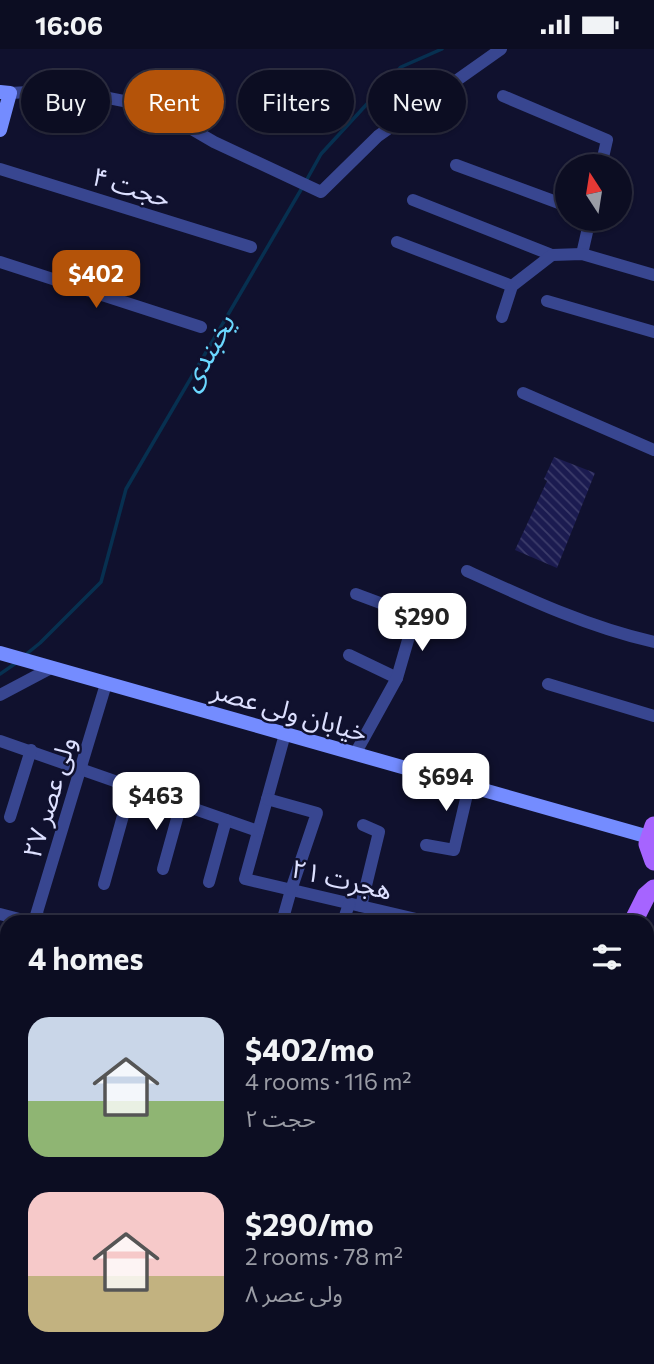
<!DOCTYPE html>
<meta charset="utf-8">
<style>
:root{--surface:#0c0d22;--page:#1a1b2f;--text:#f1f3f6;--muted:#9a9ca5;--line:#2c2d40;--accent:#b45309}
body{margin:0;font-family:Commissioner,"Noto Sans Arabic",sans-serif;background:var(--page);color:var(--text);height:100vh;display:flex;flex-direction:column;font-size:26px;white-space:nowrap}
*{box-sizing:border-box;margin:0}
p{font-size:23px;color:var(--muted)}
.icon{flex:none;width:38px;height:38px;fill:none;stroke:currentColor;stroke-width:2;stroke-linecap:round;stroke-linejoin:round}
.map{position:relative;flex:1;overflow:hidden}
.panel{position:absolute;left:0px;top:866px;width:654px;height:450px;display:flex;flex-direction:column;background:var(--surface);border-radius:21px 21px 0 0;box-shadow:0 2px 5px #0004,0 0 0 2px var(--line)}
.panel>*{flex:none}
.guide{position:absolute;left:21px;top:21px;width:612px;height:63px;display:flex;gap:14px}
.needle{width:46px;rotate:348deg}
.fabs{position:absolute;left:555px;top:105px;display:grid;gap:14px}
.fabs a{display:grid;place-items:center;width:77px;height:77px;border-radius:50%;background:var(--surface);box-shadow:0 2px 5px #0004,0 0 0 2px var(--line);font-size:35px}
.price{position:absolute;translate:-50% -60px;padding:0 16px;border-radius:14px;background:#fff;color:#222;font-size:23px;line-height:46px;filter:drop-shadow(0 2px 4px #0008)}
.price::after{content:'';position:absolute;left:50%;top:42px;width:21px;height:16px;margin-left:-10px;background:inherit;clip-path:polygon(0 0,100% 0,50% 100%)}
.price.current{background:var(--accent);color:#fff}
ul{padding:0;list-style:none}
li{display:flex;align-items:center;gap:21px;height:175px;padding:0 28px}
li span{display:grid;place-items:center;flex:none;width:196px;height:140px;border-radius:21px;color:#555}
li>.icon{margin-inline-start:auto}
span .icon{width:84px;height:84px;fill:#fffc;stroke-width:1}
li b{font-size:30px}
h2{display:flex;justify-content:space-between;align-items:center;height:84px;padding:0 28px;font-size:30px}
.pill{padding:0 24px;border-radius:32px;background:var(--surface);box-shadow:0 2px 5px #0004,0 0 0 2px var(--line);font-size:24px;line-height:63px}
.pill.current{background:var(--accent);color:#fff}
.status{display:flex;justify-content:space-between;align-items:center;height:49px;padding:0 35px;background:var(--surface);direction:ltr}
.status svg{height:19px;fill:currentColor}
.map>svg:first-child{display:block}
.green{fill:#123830}
.lines{fill:none;stroke-linecap:round;stroke-linejoin:round}
.stream{stroke:#073050;stroke-width:3.5}
.building{fill:url(#building-back-hatch)}
.street{stroke:#384690;stroke-width:12}
.secondary{stroke:#748cff;stroke-width:14}
.primary{stroke:#a664ff;stroke-width:19}
.labels{text-anchor:middle;dominant-baseline:central;stroke-width:5;stroke-linejoin:round;paint-order:stroke}
.street-label{font-size:26px;fill:#dde0ff;stroke:#10112e}
.water-label{font-size:28px;font-style:italic;fill:#6bd8ff;stroke:#10112e}
</style>
<div class="status"><b>16:06</b><svg viewBox="0 0 49 12"><path d="M0 12V9h3v3zM5 12V6h3v6zM10 12V3h3v9zM15 12V0h3v12zM26 1h20v11H26zM47 4h2v5h-2z"/></svg></div>
<div class="map">
<svg width="654" height="1315" viewBox="0 0 654 1315">
<defs>
<pattern id="building-back-hatch" width="6" height="6" patternUnits="userSpaceOnUse" patternTransform="scale(1.75)"><rect width="6" height="6" fill="#1b1b50"/><path d="M-1 5l2 2M0 0l6 6M5-1l2 2" fill="none" stroke="#3c3c6a"/></pattern>
</defs>
<rect width="100%" height="100%" fill="#10112e"/>
<path class="green" d="M415,1309h78l-3,6h-78z"/>
<g class="lines">
<g class="stream">
<path d="M306,132l15,-27 80,-87 41,-18"/>
<path d="M24,607l16,-13 61,-61 25,-93 176,-301"/>
<path d="M0,625l16,-11"/>
</g>
</g>
<path class="building" d="M554,408l41,16 -38,95 -42,-18 32,-69 -3,-2z"/>
<g class="lines">
<g class="street">
<path d="M10,44l58,-3 86,17 60,35 107,50 57,-56 123,-87"/>
<path d="M503,47l104,44 -6,26"/>
<path d="M456,116l111,41"/>
<path d="M0,120l251,78"/>
<path d="M413,151l139,55"/>
<path d="M397,193l115,44"/>
<path d="M582,205l8,-35"/>
<path d="M0,213l201,65"/>
<path d="M547,252l107,31"/>
<path d="M502,268l10,-31 40,-31 30,-1 72,21"/>
<path d="M523,344l131,57"/>
<path d="M467,522c61,28 121,56 187,71"/>
<path d="M349,606l48,23"/>
<path d="M548,635l106,32"/>
<path d="M0,646l51,-27"/>
<path d="M285,685l-40,145 184,43"/>
<path d="M0,692l258,90"/>
<path d="M355,705l42,-76 18,-62 -59,-22"/>
<path d="M267,750l50,14 -26,77 -9,32"/>
<path d="M10,768l21,-67"/>
<path d="M426,796l28,5 15,-64"/>
<path d="M163,820l18,-65"/>
<path d="M209,833l17,-62"/>
<path d="M104,835l27,-97"/>
<path d="M361,857l18,-74 -16,-7"/>
<path d="M0,865l31,8"/>
<path d="M36,868l20,5"/>
<path d="M34,873l72,-238"/>
<path d="M343,873l6,-18"/>
<path d="M648,896l6,4"/>
<path d="M0,918l7,1"/>
<path d="M648,1153l6,-15"/>
<path d="M648,1242l6,-26"/>
<path d="M648,1302h6"/>
<path d="M281,1315l1,-6"/>
<path d="M565,1315l1,-6"/>
<path d="M611,1315v-6"/>
</g>
<g class="secondary">
<path d="M0,43l10,1 -10,37"/>
<path d="M0,604l649,184"/>
<path d="M0,1223l7,4"/>
<path d="M149,1309l10,6"/>
</g>
<g class="primary">
<path d="M654,777l-6,18 6,17"/>
<path d="M633,873l13,-26 8,-7"/>
<path d="M398,1315l3,-6"/>
</g>
</g>
<g class="labels">
<g class="street-label">
<text transform="translate(132 137) rotate(17)">حجت ۴</text>
<text transform="translate(290 661) rotate(16)">خیابان ولی عصر</text>
<text transform="translate(48 748) rotate(-73)">ولی عصر ۲۷</text>
<text transform="translate(342 829) rotate(13)">هجرت ۲۱</text>
</g>
<g class="water-label">
<text transform="translate(206 303) rotate(-60)">یخبندی</text>
</g>
</g>
</svg>
<div class="fabs">
<a><svg class="needle" viewBox="-14 -14 28 28"><path d="M0-13l5 13h-10z" fill="#e53935"/><path d="M0 13l5-13h-10z" fill="#9a9ca5"/></svg></a>
</div>
<b class="price current" style="left:96px;top:261px">$402</b>
<b class="price" style="left:422px;top:604px">$290</b>
<b class="price" style="left:446px;top:764px">$694</b>
<b class="price" style="left:156px;top:783px">$463</b>
<div class="guide">
<a class="pill">Buy</a>
<a class="pill current">Rent</a>
<a class="pill">Filters</a>
<a class="pill">New</a>
</div>
<section class="panel">
<h2>4 homes<svg class="icon" aria-label="filters" viewBox="0 0 24 24"><path d="M4 7h16M4 17h16"/><circle cx="9" cy="7" r="2"/><circle cx="15" cy="17" r="2"/></svg></h2>
<ul>
<li><span style="background:linear-gradient(#c9d6e8 60%,#8fb573 0)"><svg class="icon" aria-label="home" viewBox="0 0 24 24"><path d="M3 11l9-7 9 7M6 9v11h12V9"/></svg></span><div><b>$402/mo</b><p>4 rooms · 116 m²</p><p>حجت ۲</p></div></li>
<li><span style="background:linear-gradient(#f6c9c9 60%,#c2b280 0)"><svg class="icon" aria-label="home" viewBox="0 0 24 24"><path d="M3 11l9-7 9 7M6 9v11h12V9"/></svg></span><div><b>$290/mo</b><p>2 rooms · 78 m²</p><p>ولی عصر ۸</p></div></li>
</ul>
</section>
</div>
